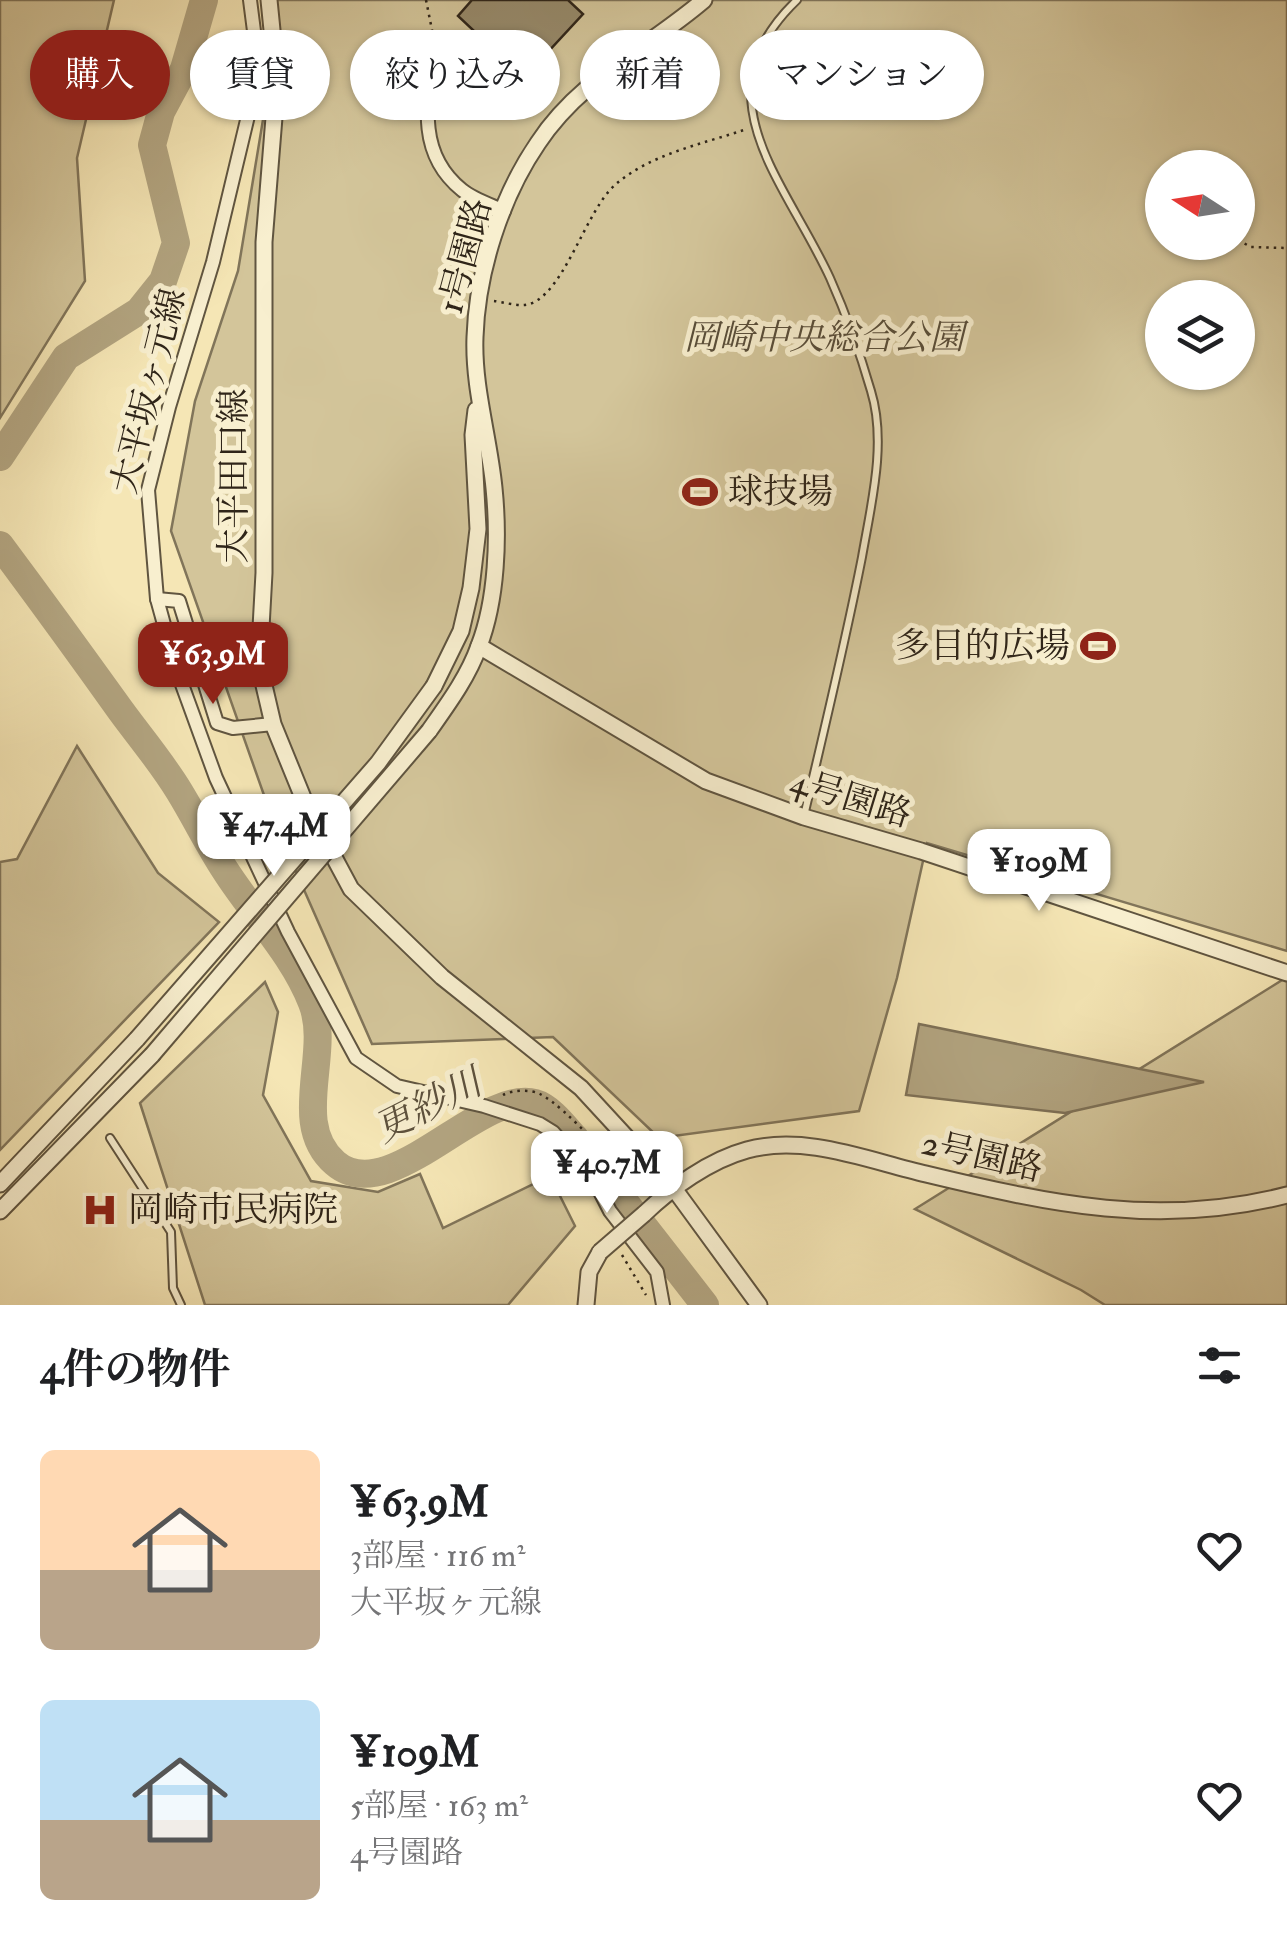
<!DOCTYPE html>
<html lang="ja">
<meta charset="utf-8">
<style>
:root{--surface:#fff;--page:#f6f6f6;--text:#202124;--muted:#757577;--accent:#8f2418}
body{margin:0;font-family:"IM FELL Double Pica","Noto Serif JP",serif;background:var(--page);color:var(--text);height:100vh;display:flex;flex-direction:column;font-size:38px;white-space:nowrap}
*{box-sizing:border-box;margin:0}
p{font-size:32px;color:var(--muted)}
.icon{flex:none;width:55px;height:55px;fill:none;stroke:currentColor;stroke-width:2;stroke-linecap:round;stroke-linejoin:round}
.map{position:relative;height:1305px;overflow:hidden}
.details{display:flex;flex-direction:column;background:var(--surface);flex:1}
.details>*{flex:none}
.guide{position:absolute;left:30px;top:30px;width:1228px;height:90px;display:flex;gap:20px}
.needle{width:65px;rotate:282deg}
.controls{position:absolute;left:1145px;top:150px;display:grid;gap:20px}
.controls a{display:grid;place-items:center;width:110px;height:110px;border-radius:50%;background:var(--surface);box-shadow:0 2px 8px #0004;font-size:50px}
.price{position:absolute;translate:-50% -85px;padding:0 22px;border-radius:20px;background:#fff;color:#222;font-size:32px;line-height:65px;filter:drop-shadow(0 2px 5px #0008)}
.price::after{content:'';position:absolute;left:50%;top:60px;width:30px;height:22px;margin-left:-15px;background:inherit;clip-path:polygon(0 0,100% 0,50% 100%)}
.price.current{background:var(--accent);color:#fff}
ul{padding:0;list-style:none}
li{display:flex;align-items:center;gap:30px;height:250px;padding:0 40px}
li span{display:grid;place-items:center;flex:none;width:280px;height:200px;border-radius:15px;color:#555}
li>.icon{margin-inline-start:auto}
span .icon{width:120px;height:120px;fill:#fffc;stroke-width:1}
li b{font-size:42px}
h2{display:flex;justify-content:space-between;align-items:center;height:120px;padding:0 40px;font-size:42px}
.pill{padding:0 35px;border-radius:45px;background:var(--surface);box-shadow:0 2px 8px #0004;font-size:35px;line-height:90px}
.pill.current{background:var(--accent);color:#fff}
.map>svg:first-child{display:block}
.green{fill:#d3c59a;stroke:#81755a;stroke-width:2.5;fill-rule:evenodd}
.water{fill:#b2a480;stroke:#7e7157;stroke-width:2.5}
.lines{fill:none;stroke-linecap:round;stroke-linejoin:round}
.river{stroke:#b2a480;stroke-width:28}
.building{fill:#96896a;stroke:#2f2519;stroke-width:2.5}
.service-casing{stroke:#605540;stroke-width:10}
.minor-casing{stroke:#605540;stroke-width:16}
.tertiary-casing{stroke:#605540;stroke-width:19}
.path{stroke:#2f2519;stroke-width:2.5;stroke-dasharray:2.5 5;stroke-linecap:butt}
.service{stroke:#f8efcf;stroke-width:6}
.minor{stroke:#f8efcf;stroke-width:12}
.tertiary{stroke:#f8efcf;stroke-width:15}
.tertiary-bridge-casing{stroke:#605540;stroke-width:19;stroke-linecap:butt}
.tertiary-bridge{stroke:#f8efcf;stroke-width:15}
.labels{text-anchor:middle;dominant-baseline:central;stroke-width:10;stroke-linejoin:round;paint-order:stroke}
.street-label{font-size:35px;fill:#2f2519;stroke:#f8efcf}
.park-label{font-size:35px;font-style:italic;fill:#584d39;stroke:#f8efcf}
.poi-label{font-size:35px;fill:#2f2519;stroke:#f8efcf;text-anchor:start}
.water-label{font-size:38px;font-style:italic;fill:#5d513d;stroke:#f8efcf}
</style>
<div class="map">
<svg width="1287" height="1305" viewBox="0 0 1287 1305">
<rect width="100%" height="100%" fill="#f5e6b5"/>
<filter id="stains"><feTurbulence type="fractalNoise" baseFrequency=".002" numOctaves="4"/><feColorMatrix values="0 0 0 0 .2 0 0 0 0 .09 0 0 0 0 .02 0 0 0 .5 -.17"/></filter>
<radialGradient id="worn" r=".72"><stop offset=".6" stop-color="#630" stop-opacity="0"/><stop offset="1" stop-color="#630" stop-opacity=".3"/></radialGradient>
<g class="green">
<path d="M0,0h114l-37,158 8,123 -85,137z"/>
<path d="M274,0h1013v951l-360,-108 -30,135 -38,133 -200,27 -106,-101 -181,7 -101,-229 -100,-284 24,-130 43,-130 36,-218zM1162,168h76v74h-76zM1162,298h76v74h-76z"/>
<path d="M77,746l81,127 61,49 -219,228v-288l17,-3z"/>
<path d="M1287,977v328h-182l-24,-15 -166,-81z"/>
<path d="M265,982l13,30 -15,83 48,86 67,11 42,-18 23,54 107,-52 25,50 -67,79h-303l-65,-202z"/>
</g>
<path class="water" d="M919,1024l285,58 -139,31 -159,-18z"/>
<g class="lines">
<g class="river">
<path d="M0,457l66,-100 73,-46 24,-30 13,-38 -24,-98 9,-33 23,-43 20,-69"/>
<path d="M0,545c41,55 81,110 121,166 19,26 41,52 58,80 16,26 29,53 46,79 28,44 68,84 87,133 20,50 -23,120 23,160 54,47 145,-75 200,-60 15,4 30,24 40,35l130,167"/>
</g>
</g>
<path class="building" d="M472,0h96l15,14 -49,53 -33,-30 -9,11 -34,-32z"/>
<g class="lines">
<defs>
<g id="service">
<path d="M797,0c-100,96 -12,180 33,278 16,36 30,75 41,113 16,52 0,114 -9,166 -17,87 -38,173 -58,259"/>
<path d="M110,1138l61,94 2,56 8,17"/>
</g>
<g id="minor">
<path d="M250,0l9,70 -46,192 -44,145 -21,83 9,109 19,69 40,110 72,154 68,126 41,28 87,20 56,18 13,8 39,44 18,35 47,61 6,33"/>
<path d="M435,51c-8,50 -19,102 27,139 11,9 29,15 42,21"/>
<path d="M157,599l22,2 38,122 16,5 40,-4"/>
</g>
<g id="tertiary">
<path d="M269,0l8,80 -13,162v331l-5,91 14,60 33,81 45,84 91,88 139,111 94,102 84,115"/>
<path d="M479,646l227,135 98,36 117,34 366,122"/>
<path d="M434,686l27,-55 10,-43 7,-59 -5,-94 3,-25"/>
<path d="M429,731c19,-27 39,-54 50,-85 18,-47 20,-109 15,-158 -5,-51 -21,-101 -19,-151 2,-65 26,-140 63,-194 42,-64 110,-95 166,-143"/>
<path d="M0,1184l137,-145"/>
<path d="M0,1211l152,-156"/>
<path d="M644,1214c27,-26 66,-54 103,-64 59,-16 122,11 179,24 125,30 234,54 361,21"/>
<path d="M586,1305l3,-33 11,-20"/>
</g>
</defs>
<use href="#service" class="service-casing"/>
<use href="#minor" class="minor-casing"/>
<use href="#tertiary" class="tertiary-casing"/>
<g class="path">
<path d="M426,0l7,35"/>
<path d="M1238,240l13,7 36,1"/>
<path d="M494,301c9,1 22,5 31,4 38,-5 60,-95 91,-121 35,-30 86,-40 128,-54"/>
<path d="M503,1095c9,-5 27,-6 37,-1 29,15 77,74 103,98"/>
<path d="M622,1255l24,40"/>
</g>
<use href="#service" class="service"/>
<use href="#minor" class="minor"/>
<use href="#tertiary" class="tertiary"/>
<defs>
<g id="tertiary-bridge">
<path d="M137,1039l241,-276 56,-77"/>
<path d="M152,1055l277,-324"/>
<path d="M600,1252l44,-38"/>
</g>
</defs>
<use href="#tertiary-bridge" class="tertiary-bridge-casing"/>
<use href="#tertiary-bridge" class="tertiary-bridge"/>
</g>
<defs>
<symbol id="stadium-bare" viewBox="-9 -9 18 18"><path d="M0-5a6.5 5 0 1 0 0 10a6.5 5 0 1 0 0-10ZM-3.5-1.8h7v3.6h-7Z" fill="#8f2418" stroke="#f8efcf" stroke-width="2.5" paint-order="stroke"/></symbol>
<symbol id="hospital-bare" viewBox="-9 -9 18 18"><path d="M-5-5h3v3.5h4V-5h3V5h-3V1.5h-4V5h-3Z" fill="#8f2418" stroke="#f8efcf" stroke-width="2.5" paint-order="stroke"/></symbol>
</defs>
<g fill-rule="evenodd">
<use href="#stadium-bare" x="675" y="467" width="50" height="50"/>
<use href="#stadium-bare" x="1073" y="621" width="50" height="50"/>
<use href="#hospital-bare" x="75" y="1185" width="50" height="50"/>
</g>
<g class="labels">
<g class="street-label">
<text transform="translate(465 256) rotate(-75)">1号園路</text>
<text transform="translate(149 391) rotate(-76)">大平坂ヶ元線</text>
<text transform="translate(234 476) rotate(-90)">大平田口線</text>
<text transform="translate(851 798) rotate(17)">4号園路</text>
<text transform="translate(982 1156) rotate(13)">2号園路</text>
</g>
<g class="park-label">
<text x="824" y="338">岡崎中央総合公園</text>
</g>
<g class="poi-label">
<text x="728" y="492">球技場</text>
<text x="1070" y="646" text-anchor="end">多目的広場</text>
<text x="128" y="1210">岡崎市民病院</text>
</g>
<g class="water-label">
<text transform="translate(428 1106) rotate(-27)">更紗川</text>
</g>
</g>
<rect width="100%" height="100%" filter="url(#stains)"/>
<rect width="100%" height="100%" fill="url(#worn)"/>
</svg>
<div class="controls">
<a><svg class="needle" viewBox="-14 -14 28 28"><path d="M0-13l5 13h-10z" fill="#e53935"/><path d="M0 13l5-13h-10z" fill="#757577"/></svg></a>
<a><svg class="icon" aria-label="layers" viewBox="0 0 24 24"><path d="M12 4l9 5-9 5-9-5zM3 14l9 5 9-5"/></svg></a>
</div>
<b class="price current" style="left:213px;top:707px">¥63.9M</b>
<b class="price" style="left:274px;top:879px">¥47.4M</b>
<b class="price" style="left:1039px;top:914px">¥109M</b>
<b class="price" style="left:607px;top:1216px">¥40.7M</b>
<div class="guide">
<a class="pill current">購入</a>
<a class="pill">賃貸</a>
<a class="pill">絞り込み</a>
<a class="pill">新着</a>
<a class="pill">マンション</a>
</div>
</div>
<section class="details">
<h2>4件の物件<svg class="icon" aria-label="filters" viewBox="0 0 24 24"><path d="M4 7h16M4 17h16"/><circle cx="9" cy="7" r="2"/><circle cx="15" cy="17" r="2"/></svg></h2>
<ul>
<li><span style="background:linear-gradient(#ffd9b3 60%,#b9a48a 0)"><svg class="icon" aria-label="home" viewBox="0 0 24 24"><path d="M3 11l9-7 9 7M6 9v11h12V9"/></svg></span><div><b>¥63.9M</b><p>3部屋 · 116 m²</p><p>大平坂ヶ元線</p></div><svg class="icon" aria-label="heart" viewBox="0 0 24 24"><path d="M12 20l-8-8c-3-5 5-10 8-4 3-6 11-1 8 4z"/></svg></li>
<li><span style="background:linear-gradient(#bfe0f5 60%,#b9a48a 0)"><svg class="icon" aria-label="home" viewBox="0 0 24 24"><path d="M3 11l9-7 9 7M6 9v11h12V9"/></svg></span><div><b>¥109M</b><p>5部屋 · 163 m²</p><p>4号園路</p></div><svg class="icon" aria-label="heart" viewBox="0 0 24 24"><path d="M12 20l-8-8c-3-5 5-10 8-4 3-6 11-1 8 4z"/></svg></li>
</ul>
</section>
